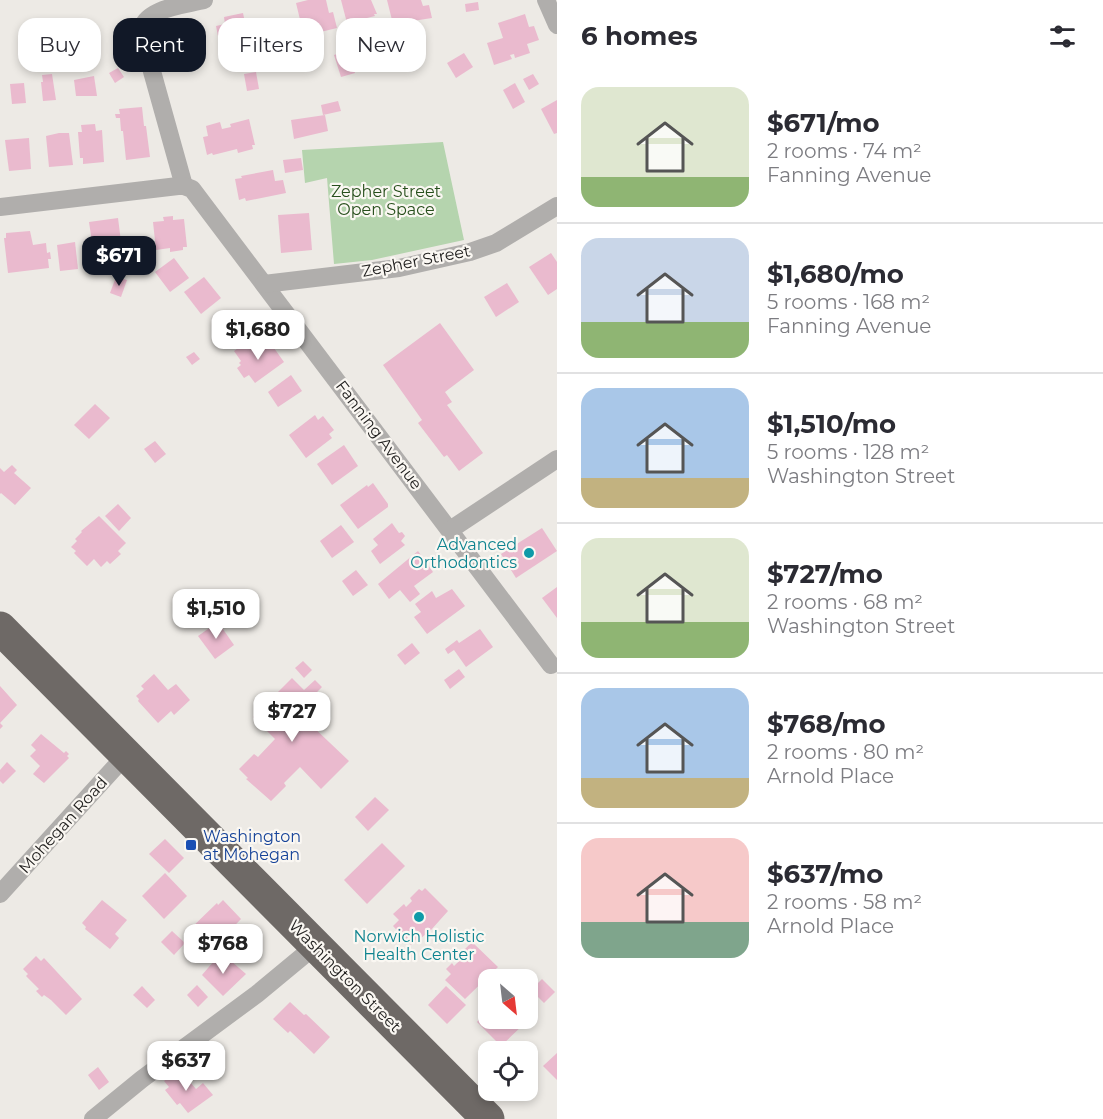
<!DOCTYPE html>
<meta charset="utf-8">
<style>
:root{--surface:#fff;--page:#f2f2f3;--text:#2b2b33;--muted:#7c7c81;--line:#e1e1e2;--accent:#111827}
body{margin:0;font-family:Montserrat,sans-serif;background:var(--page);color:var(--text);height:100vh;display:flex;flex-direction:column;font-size:22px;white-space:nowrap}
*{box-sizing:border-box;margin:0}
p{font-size:20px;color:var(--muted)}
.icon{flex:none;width:33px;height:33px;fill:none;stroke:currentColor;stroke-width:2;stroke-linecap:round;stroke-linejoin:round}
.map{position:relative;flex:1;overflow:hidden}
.drawer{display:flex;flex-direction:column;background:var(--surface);width:546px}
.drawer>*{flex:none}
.banner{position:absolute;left:18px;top:18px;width:448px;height:54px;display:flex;gap:12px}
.needle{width:39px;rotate:152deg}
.buttons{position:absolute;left:478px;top:969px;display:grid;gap:12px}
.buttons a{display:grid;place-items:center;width:60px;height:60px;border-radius:12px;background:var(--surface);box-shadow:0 3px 9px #0003;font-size:30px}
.price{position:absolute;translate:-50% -51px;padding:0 14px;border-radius:12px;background:#fff;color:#222;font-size:20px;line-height:39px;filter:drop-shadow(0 2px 3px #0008)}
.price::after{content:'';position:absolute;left:50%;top:36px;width:18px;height:14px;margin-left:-9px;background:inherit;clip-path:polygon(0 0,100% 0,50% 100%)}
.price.current{background:var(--accent);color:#fff}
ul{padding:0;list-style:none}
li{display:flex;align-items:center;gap:18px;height:150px;padding:0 24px}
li+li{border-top:2px solid var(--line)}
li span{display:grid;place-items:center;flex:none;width:168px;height:120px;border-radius:18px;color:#555}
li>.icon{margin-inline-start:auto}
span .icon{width:72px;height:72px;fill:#fffc;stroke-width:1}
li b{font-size:26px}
h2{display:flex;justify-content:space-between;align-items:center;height:72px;padding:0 24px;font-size:26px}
.pill{padding:0 21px;border-radius:18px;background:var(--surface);box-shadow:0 3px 9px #0003;font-size:21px;line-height:54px}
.pill.current{background:var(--accent);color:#fff}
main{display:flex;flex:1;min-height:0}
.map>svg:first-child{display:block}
.green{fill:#b5d4ae}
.building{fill:#eabace}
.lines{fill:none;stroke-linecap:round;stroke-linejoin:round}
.street{stroke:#b0aeac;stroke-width:18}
.highway{stroke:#6e6966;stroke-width:33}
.culture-dot{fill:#0f9aa8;stroke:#faf7f2;stroke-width:2}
.transit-dot{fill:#1a4fb4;stroke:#faf7f2;stroke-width:2}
.labels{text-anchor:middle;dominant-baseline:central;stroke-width:4.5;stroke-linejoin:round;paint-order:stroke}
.park-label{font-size:16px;fill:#274f1c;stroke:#faf7f2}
.street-label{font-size:16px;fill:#232221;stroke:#faf7f2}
.culture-label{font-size:16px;fill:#0d838f;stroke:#faf7f2;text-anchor:end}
.transit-label{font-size:16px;fill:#164399;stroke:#faf7f2;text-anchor:start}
</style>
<main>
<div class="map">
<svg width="557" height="1119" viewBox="0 0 557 1119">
<rect width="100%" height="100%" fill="#edeae5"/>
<path class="green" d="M443,142l21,98 -92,20 -38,4 -7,-86 -22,5 -3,-33z"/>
<g class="building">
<path d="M308,0h18l3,13 4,-1 4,16 -33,8 -8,-33z"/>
<path d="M341,0h30l6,14h-3l1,2 -28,7z"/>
<path d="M387,0h34l2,6 6,-1 3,13 -39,6z"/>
<path d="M478,2l1,8 -13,2 -1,-8z"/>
<path d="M243,13l7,34 -29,5 -5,-26 9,-2 -1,-7z"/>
<path d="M525,14l4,13 5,-1 5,14 -12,4 3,9 -15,5 -1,-4 -4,1 2,4 -18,6 -7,-22 16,-5 -5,-15z"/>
<path d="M348,50l7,23 -14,4 -7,-22z"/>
<path d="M464,53l9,14 -17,11 -9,-15z"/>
<path d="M118,68l6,9 -9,6 -6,-10z"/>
<path d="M256,72l3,17 -12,2 -3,-17z"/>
<path d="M52,74l4,26 -13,1 -2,-19h2l-1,-7z"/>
<path d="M533,74l6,10 -10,6 -6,-11z"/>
<path d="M94,76l3,20h-21l-2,-16z"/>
<path d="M24,83l2,20 -14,1 -2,-20z"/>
<path d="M515,83l10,19 -12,7 -10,-19z"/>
<path d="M557,100v33l-3,1 -13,-25z"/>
<path d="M338,101l3,10 -18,4 -2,-10z"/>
<path d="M142,107l2,19h2l4,31 -24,3 -3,-29h-2l-1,-13h-4l-1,-4h5l-1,-5z"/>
<path d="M325,115l3,16 -34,8 -3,-19z"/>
<path d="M249,119l6,26h-3l1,4 -15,4 -1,-4 -24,6 -1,-2 -5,2 -4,-18 5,-1 -2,-10 14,-4 2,7 9,-2 -1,-3z"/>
<path d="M95,124l1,7 6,-1 2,32 -21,2v-6h-3l-2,-26h4l-1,-7z"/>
<path d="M59,133h10l4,32 -24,2 -3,-31z"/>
<path d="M29,138l2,31 -22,2 -4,-31z"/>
<path d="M301,158l2,12 -18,3 -2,-13z"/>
<path d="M273,170l2,11 8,-1 3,13 -40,8 -1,-3 -6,2 -4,-21 7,-1 -1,-2z"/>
<path d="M309,213l3,37 -31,3 -3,-38z"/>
<path d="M173,216v4l11,-1 3,28h-4v3l-13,2v-4l-14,2 -3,-28 11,-1 -1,-4z"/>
<path d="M118,218l5,39 -15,2v-5l-14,2 -5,-34z"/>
<path d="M30,231l3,14 13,-2 1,10 3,-1 1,7h-3l1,9 -41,5 -4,-35h2v-5z"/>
<path d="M75,242l3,27 -18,2 -3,-26z"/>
<path d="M551,253l6,9v27l-9,6 -19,-28z"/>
<path d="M174,258l15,20 -19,14 -15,-20z"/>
<path d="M116,277l11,3 -6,17 -11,-4z"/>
<path d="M204,277l17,21 -20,16 -17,-22z"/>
<path d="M507,283l12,19 -23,15 -12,-20z"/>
<path d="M440,323l34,47 -29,22 7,10 -5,3 36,48 -24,18 -12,-16 -3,2 -26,-34 4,-3 -39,-55z"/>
<path d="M269,341l15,21 -29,21 -6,-8 -5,3 -7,-10 4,-3 -2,-2 2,-2 -7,-10 13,-9 7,10z"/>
<path d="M194,352l6,7 -8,6 -6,-8z"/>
<path d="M291,375l11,16 -24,16 -10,-15z"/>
<path d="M95,404l15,14 -21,21 -15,-14z"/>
<path d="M315,415l3,5 5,-4 11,14 -5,4 3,4 -26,20 -17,-23z"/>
<path d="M155,441l11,13 -11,9 -11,-14z"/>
<path d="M344,445l14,21 -26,19 -15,-21z"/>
<path d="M12,465l5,5 -3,3 17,15 -16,17 -14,-12 -1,1v-26l4,4z"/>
<path d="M373,483l15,21v3l-30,22 -18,-24 27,-20 1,2z"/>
<path d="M118,504l13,14 -12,13 -14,-15z"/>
<path d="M99,516l27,27 -8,8 3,3 -11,10 -3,-3 -6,6 -7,-8 -7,7 -13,-13 2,-2 -5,-4 6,-6 -2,-2 7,-7 -1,-1z"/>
<path d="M392,523l7,10 3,-1 3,4 -4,5 4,4 -25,19 -9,-13 7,-6 -5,-6z"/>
<path d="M341,525l13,17 -22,16 -12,-17z"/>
<path d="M542,528l15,23 -41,27 -15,-24z"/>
<path d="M418,551l15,21 -19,14 6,8 -10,8 -10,-12 -11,9 -11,-15z"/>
<path d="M356,570l12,15 -15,11 -11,-15z"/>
<path d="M557,587v31l-15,-20z"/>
<path d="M452,589l13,17 -38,28 -13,-17 7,-5 -6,-8 17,-13 4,7z"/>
<path d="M218,622l16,23 -19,14 -17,-23z"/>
<path d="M480,629l13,18 -27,20 -12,-17 -6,4 -3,-5 12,-9 2,3z"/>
<path d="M412,643l8,10 -15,12 -8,-10z"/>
<path d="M303,661l9,9 -8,8 -9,-10z"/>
<path d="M459,669l6,8 -15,12 -6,-9z"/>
<path d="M154,674l14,16 8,-6 14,16 -16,15 -3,-4 -13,12 -20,-22 1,-2 -3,-3 8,-7 -3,-3z"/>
<path d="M292,678l12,12 11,-10 7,7 -11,11 12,12 -14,13 40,38 -28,28 -21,-22 -16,16 2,3 -15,15 -25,-22 2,-1 -9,-9 15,-15 4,3 17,-18 -22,-22z"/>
<path d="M0,686l17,19 -17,18 3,3 -3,3z"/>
<path d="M41,734l23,19 2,-2 3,3 -2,2 2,2 -25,25 -11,-9 7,-8 -10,-10 6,-6 -5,-5z"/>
<path d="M7,762l9,9 -13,13 -3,-3v-11z"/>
<path d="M375,797l14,13 -21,21 -13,-14z"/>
<path d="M165,839l19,19 -15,15 -20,-19z"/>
<path d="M382,843l23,23 -38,38 -23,-24z"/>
<path d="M165,873l22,23 -23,23 -22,-23z"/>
<path d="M425,888l23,23 -17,19 -10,8 -2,-2 -8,9 -18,-19 6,-6 -6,-6 11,-10 2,3 6,-6 -2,-3 9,-9 3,2z"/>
<path d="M102,900l25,20 -12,14 4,4 -9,11 -25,-20 1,-2 -4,-4z"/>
<path d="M223,900l18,19 -33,34 -21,-21 30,-29 1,2z"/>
<path d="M172,931l13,12 -11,12 -13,-13z"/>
<path d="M472,942l26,25 -33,32 -20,-19 6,-6 -5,-5 6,-6 2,3 11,-11 -3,-3z"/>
<path d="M223,954l23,20 -23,22 -21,-21 12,-14z"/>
<path d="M36,956l5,5 3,-3 38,41 -16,16 -15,-15 -7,-5 -2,2 -6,-6 3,-2 -13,-13 2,-2 -5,-5z"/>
<path d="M542,979l13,13 -11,11 -13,-13z"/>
<path d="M197,985l11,12 -10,10 -11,-12z"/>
<path d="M142,986l13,14 -8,8 -14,-13z"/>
<path d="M446,986l20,19 -19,19 -19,-19z"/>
<path d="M290,1002l14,13 2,-1 24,23 -16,17 -24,-23 -2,2 -15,-14z"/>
<path d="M489,1008v10h31l5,5 -24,23 -24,-24z"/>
<path d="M557,1053v27l-14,-14z"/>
<path d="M98,1067l11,15 -10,8 -11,-15z"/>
<path d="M175,1072l5,6 4,-3 12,14 7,-6 10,12 -25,18 -8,-10 -3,2 -12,-15 4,-3 -5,-6z"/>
</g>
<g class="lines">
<g class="street">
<path d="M546,0l11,25"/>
<path d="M184,186l-43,-154c3,-24 43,-27 63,-32"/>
<path d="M0,207l178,-21h6l8,3 359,476"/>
<path d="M264,284l135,-16 71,-16 26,-9 61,-37"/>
<path d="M450,530l107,-71"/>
<path d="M0,894l126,-139"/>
<path d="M93,1119l49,-40 115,-85 58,-48"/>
</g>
<path class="highway" d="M0,628l488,491"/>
</g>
<g class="culture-dot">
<circle cx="529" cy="553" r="6"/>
<circle cx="419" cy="917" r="6"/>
</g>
<rect class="transit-dot" x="185" y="839" width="12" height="12" rx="3"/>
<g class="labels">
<g class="park-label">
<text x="386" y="191">Zepher Street<tspan x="386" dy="18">Open Space</tspan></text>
</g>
<g class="street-label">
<text transform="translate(416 261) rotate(-11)">Zepher Street</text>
<text transform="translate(379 435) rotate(53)">Fanning Avenue</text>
<text transform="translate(63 825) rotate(-48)">Mohegan Road</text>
<text transform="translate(345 976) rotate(45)">Washington Street</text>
</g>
<g class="culture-label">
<text x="517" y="544">Advanced<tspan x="517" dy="18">Orthodontics</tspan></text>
<text x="419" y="936" text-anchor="middle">Norwich Holistic<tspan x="419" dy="18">Health Center</tspan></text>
</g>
<g class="transit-label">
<text x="203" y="836">Washington<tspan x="203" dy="18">at Mohegan</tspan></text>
</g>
</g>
</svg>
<div class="buttons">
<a><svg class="needle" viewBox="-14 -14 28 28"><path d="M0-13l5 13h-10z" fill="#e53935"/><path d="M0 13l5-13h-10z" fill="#7c7c81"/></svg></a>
<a><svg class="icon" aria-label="locate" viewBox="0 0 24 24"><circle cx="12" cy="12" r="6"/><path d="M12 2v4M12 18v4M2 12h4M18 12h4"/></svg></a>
</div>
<b class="price current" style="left:119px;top:287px">$671</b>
<b class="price" style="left:258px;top:361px">$1,680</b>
<b class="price" style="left:216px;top:640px">$1,510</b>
<b class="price" style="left:292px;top:743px">$727</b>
<b class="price" style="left:223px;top:975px">$768</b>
<b class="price" style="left:186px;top:1092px">$637</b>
<div class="banner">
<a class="pill">Buy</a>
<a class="pill current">Rent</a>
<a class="pill">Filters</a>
<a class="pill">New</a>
</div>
</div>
<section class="drawer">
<h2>6 homes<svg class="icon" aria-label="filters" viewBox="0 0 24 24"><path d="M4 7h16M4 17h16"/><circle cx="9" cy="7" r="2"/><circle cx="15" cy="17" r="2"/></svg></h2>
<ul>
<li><span style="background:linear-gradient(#dfe7d0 75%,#8fb573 0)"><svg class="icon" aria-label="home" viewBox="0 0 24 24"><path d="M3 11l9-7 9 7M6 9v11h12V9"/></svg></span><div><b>$671/mo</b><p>2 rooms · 74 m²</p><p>Fanning Avenue</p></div></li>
<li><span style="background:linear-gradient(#c9d6e8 70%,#8fb573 0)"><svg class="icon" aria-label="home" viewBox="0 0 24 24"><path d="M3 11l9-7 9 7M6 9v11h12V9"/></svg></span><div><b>$1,680/mo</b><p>5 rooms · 168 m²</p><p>Fanning Avenue</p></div></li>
<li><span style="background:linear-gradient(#a9c7e8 75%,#c2b280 0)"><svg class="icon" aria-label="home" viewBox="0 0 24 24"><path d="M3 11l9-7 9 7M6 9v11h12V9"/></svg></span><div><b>$1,510/mo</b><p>5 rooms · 128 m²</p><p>Washington Street</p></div></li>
<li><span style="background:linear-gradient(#dfe7d0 70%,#8fb573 0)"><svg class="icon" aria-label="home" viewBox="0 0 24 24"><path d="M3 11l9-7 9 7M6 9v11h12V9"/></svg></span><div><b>$727/mo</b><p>2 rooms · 68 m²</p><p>Washington Street</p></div></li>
<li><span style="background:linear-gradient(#a9c7e8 75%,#c2b280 0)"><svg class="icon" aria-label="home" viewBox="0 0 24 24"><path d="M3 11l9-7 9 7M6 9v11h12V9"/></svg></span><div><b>$768/mo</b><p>2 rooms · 80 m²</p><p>Arnold Place</p></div></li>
<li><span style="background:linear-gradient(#f6c9c9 70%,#7fa58c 0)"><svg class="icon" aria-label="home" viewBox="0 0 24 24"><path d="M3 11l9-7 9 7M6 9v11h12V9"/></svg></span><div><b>$637/mo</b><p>2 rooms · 58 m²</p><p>Arnold Place</p></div></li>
</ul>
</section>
</main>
